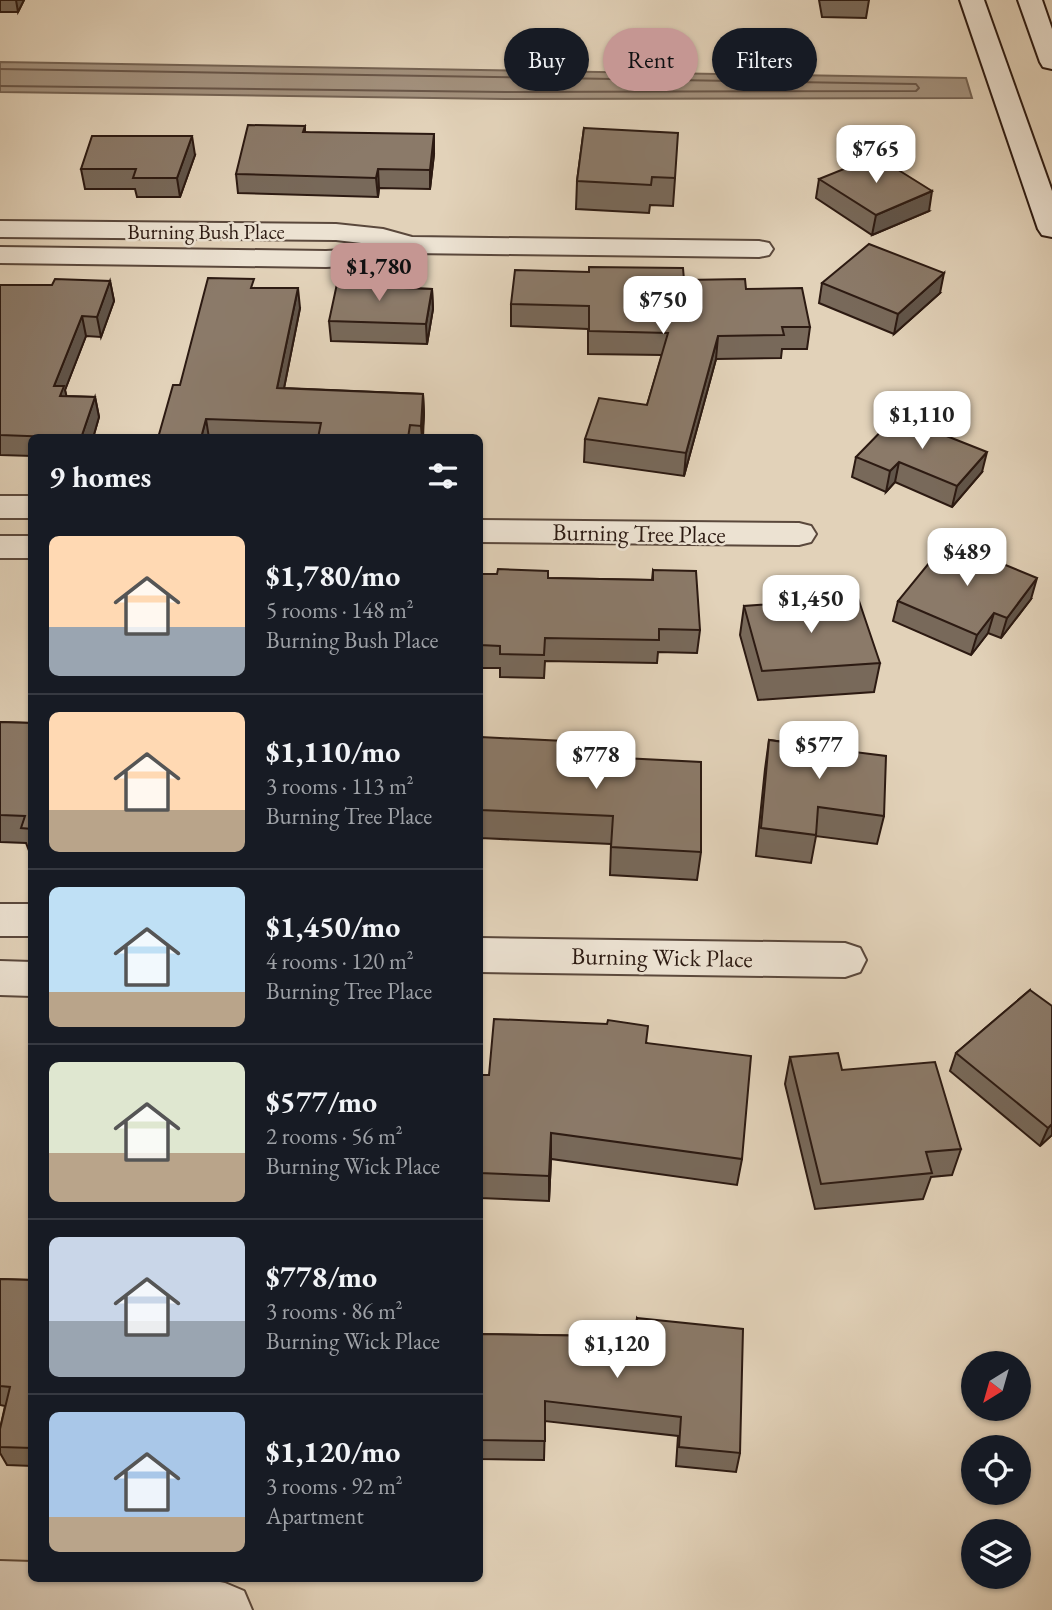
<!DOCTYPE html>
<meta charset="utf-8">
<style>
:root{--surface:#171b24;--page:#20242c;--text:#f1f3f6;--muted:#9ea1a6;--line:#363941;--accent:#c59692}
body{margin:0;font-family:"EB Garamond",serif;background:var(--page);color:var(--text);height:100vh;display:flex;flex-direction:column;font-size:26px;white-space:nowrap}
*{box-sizing:border-box;margin:0}
p{font-size:23px;color:var(--muted)}
.icon{flex:none;width:38px;height:38px;fill:none;stroke:currentColor;stroke-width:2;stroke-linecap:round;stroke-linejoin:round}
.map{position:relative;flex:1;overflow:hidden}
.details{position:absolute;left:28px;top:434px;width:455px;height:1148px;display:flex;flex-direction:column;background:var(--surface);border-radius:10px;box-shadow:0 2px 5px #0004}
.details>*{flex:none}
.top-card{position:absolute;left:504px;top:28px;width:443px;height:63px;display:flex;gap:14px}
.needle{width:46px;rotate:217deg}
.buttons{position:absolute;left:961px;top:1351px;display:grid;gap:14px}
.buttons a{display:grid;place-items:center;width:70px;height:70px;border-radius:50%;background:var(--surface);box-shadow:0 2px 5px #0004;font-size:35px}
.price{position:absolute;translate:-50% -60px;padding:0 16px;border-radius:14px;background:#fff;color:#222;font-size:23px;line-height:46px;filter:drop-shadow(0 2px 4px #0008)}
.price::after{content:'';position:absolute;left:50%;top:42px;width:21px;height:16px;margin-left:-10px;background:inherit;clip-path:polygon(0 0,100% 0,50% 100%)}
.price.on{background:var(--accent);color:#111}
ul{padding:0;list-style:none}
li{display:flex;align-items:center;gap:21px;height:175px;padding:0 21px}
li+li{border-top:2px solid var(--line)}
li span{display:grid;place-items:center;flex:none;width:196px;height:140px;border-radius:10px;color:#555}
li>.icon{margin-inline-start:auto}
span .icon{width:84px;height:84px;fill:#fffc;stroke-width:1}
li b{font-size:30px}
h2{display:flex;justify-content:space-between;align-items:center;height:84px;padding:0 21px;font-size:30px}
.chip{padding:0 24px;border-radius:32px;background:var(--surface);box-shadow:0 2px 5px #0004;font-size:24px;line-height:63px}
.chip.on{background:var(--accent);color:#111}
.map>svg:first-child{display:block}
.water{fill:#a49380;stroke:#746354;stroke-width:2}
.lines{fill:none;stroke-linecap:round;stroke-linejoin:round}
.shore{stroke:#685649;stroke-width:2}
.street-casing{stroke:#5a483c;stroke-width:4}
.secondary-casing{stroke:#2c1a12;stroke-width:4}
.street{fill:#ece2d2;fill-rule:evenodd}
.secondary{fill:#ece2d2;fill-rule:evenodd}
.wall{fill:#78695a;stroke:#2c1a12;stroke-width:2}
.shaded-wall{fill:#61554a;stroke:#2c1a12;stroke-width:2}
.building{fill:#8b7a69;stroke:#2c1a12;stroke-width:2}
.labels{text-anchor:middle;dominant-baseline:central;stroke-width:5;stroke-linejoin:round;paint-order:stroke}
.far-street-label{font-size:21px;fill:#2c1a12;stroke:#ece2d2}
.street-label{font-size:24px;fill:#2c1a12;stroke:#ece2d2}
</style>
<div class="map">
<svg width="1052" height="1610" viewBox="0 0 1052 1610">
<rect width="100%" height="100%" fill="#e2d2b9"/>
<filter id="stains"><feTurbulence type="fractalNoise" baseFrequency=".00286" numOctaves="4"/><feColorMatrix values="0 0 0 0 .2 0 0 0 0 .09 0 0 0 0 .02 0 0 0 .5 -.17"/></filter>
<radialGradient id="worn" r=".72"><stop offset=".6" stop-color="#630" stop-opacity="0"/><stop offset="1" stop-color="#630" stop-opacity=".3"/></radialGradient>
<path class="water" d="M0,62l966,16 6,20 -467,1 -505,-7z"/>
<g class="lines">
<path class="shore" d="M0,69l916,15 3,4 -3,3 -411,1 -505,-6"/>
<defs>
<g id="street">
<path d="M0,221l336,3 47,5 29,8 347,4 10,2 4,6 -4,6 -10,2 -349,-4 -47,12 -37,2 -326,-4v-16l326,4 37,-2 15,-4 -42,-5 -336,-3z"/>
<rect x="0" y="496" width="32" height="22"/>
<path d="M480,520l319,3 12,3 5,8 -5,8 -12,3 -319,-3z"/>
<rect x="0" y="536" width="32" height="22"/>
<rect x="0" y="904" width="32" height="32"/>
<path d="M480,938l365,5 15,5 6,12 -6,12 -15,5 -365,-5z"/>
<path d="M0,961l32,1v34l-32,-1z"/>
<path d="M0,1561l32,1v16h168l25,5 19,8 8,19h-252z"/>
</g>
<g id="secondary">
<path d="M960,0h24l68,191v46l-10,-2 -4,-6z"/>
<path d="M1018,0h24l10,29v40l-9,-2 -3,-5z"/>
</g>
</defs>
<use href="#street" class="street-casing"/>
<use href="#secondary" class="secondary-casing"/>
<use href="#street" class="street"/>
<use href="#secondary" class="secondary"/>
</g>
<g class="wall">
<path d="M0,0h24l-6,12h-18z"/>
<path d="M819,0h50l-3,18 -44,-1z"/>
<path d="M305,126v6l129,22 -4,35 -51,-1 -1,9 -140,-4 -2,-19z"/>
<path d="M584,128l91,50 -2,28 -23,-1 -1,8 -73,-4 1,-28z"/>
<path d="M195,155l-15,42h-43l-2,-8h-50l-4,-20z"/>
<path d="M819,179l110,32 -57,24 -56,-37z"/>
<path d="M684,280l62,9 64,38 -3,22h-25l-1,9 -65,1 -32,117 -100,-14 1,-23 62,-34 15,-50 -74,-1v-25l-77,-3v-22z"/>
<path d="M110,281l4,20 -13,36 -15,-1 -21,54 1,6 29,1 4,20 -6,21h-61v18l-32,-1v-170h52z"/>
<path d="M377,281l1,6 54,2 1,20 -6,35 -96,-3 -2,-20z"/>
<path d="M822,283l118,10 -46,41 -75,-31z"/>
<path d="M255,288l45,20 -16,80 139,6 1,20 -1,24h-265l22,-53z"/>
<path d="M856,457l126,15 -30,35 -57,-25 -9,10 -34,-15z"/>
<path d="M653,570l47,60 -3,23 -39,-1 -1,11 -112,-2 -1,17 -44,-1v-9h-20v-94l68,4 104,2z"/>
<path d="M1031,599l-30,39 -13,-5 -17,22 -78,-34 5,-20z"/>
<path d="M744,606l136,57 -6,29 -116,8 -18,-65z"/>
<path d="M0,722l32,1v133h-1l-5,-13 -26,-1z"/>
<path d="M799,728l85,88 -7,28 -61,-8 -5,27 -55,-7 9,-87 4,-29 28,4z"/>
<path d="M480,737l84,18 137,97 -4,28 -87,-5 1,-31 -131,-6v7z"/>
<path d="M1030,990l22,145 -12,11 -90,-75 6,-18z"/>
<path d="M647,1043l95,116 -5,26 -186,-26 -2,42 -69,-3v-123h9z"/>
<path d="M790,1057l52,13 119,79 -9,26 -21,2 -8,22 -108,10 -30,-125z"/>
<path d="M0,1279l32,1v186l-25,-1 -7,-12v-24l5,-23 -5,-1z"/>
<path d="M637,1318l103,135 -4,19 -60,-6 2,-30 -133,-15 -1,39 -64,-1v-125l126,2 29,-5z"/>
</g>
<g class="shaded-wall">
<path d="M16,0h8l-6,12z"/>
<path d="M434,134v20l-4,35v-19z"/>
<path d="M192,136l3,19 -15,42 -3,-19z"/>
<path d="M378,169l1,19 -1,9 -2,-19z"/>
<path d="M932,191l-3,20 -57,24 4,-20z"/>
<path d="M944,273l-4,20 -46,41 4,-20z"/>
<path d="M110,281l4,20 -13,36 -4,-20z"/>
<path d="M298,288l2,20 -20,100 -3,-20z"/>
<path d="M432,289l1,20 -6,35 -1,-20z"/>
<path d="M82,316l4,20 -21,54 4,16 -15,-20z"/>
<path d="M718,336l-2,23 -32,117 2,-23z"/>
<path d="M423,394l1,20 -2,24 -1,-12z"/>
<path d="M95,397l4,20 -6,21h-12z"/>
<path d="M206,419l3,19h-8z"/>
<path d="M987,452l-5,20 -30,35 5,-21z"/>
<path d="M899,462l-4,20 -9,10 4,-21z"/>
<path d="M1037,578l-6,21 -30,39 6,-20z"/>
<path d="M994,613l-6,20 -17,22 6,-20z"/>
<path d="M1052,1124v11l-12,11 8,-18z"/>
<path d="M551,1133v26l-2,42v-25z"/>
</g>
<g class="building">
<path d="M248,125l57,1 -2,6 131,2 -4,36 -52,-1 -2,9 -140,-4z"/>
<path d="M584,128l94,5 -3,45 -23,-1 -1,8 -74,-4z"/>
<path d="M92,136h100l-15,42h-44l3,-9h-55z"/>
<path d="M876,156l56,35 -56,24 -57,-36z"/>
<path d="M869,244l75,29 -46,41 -76,-31z"/>
<path d="M589,267l94,1 1,12 61,-1 1,10 56,-1 8,39h-28l2,8 -66,1 -32,117 -101,-14 14,-41 48,7 21,-72 -79,-2v-25l-78,-2 4,-34 74,2z"/>
<path d="M208,278l46,1 -3,9h47l-21,100 146,6 -2,32 -11,-1 -2,13h-90l3,-15 -115,-4 -5,19h-43l15,-53h7z"/>
<path d="M55,279l55,2 -13,36 -15,-1 -28,70h10l-4,10 35,1 -14,41 -81,-3v-150h52z"/>
<path d="M338,279l39,2 -1,6 56,2 -6,35 -97,-3z"/>
<path d="M896,416l91,36 -30,34 -58,-24 -9,9 -34,-14z"/>
<path d="M947,541l90,37 -30,40 -13,-5 -17,22 -79,-34z"/>
<path d="M498,569l50,2v7l105,2v-10l43,1 4,59 -41,-1v11l-114,-2 -1,17 -44,-1v-8l-20,-1v-71h17z"/>
<path d="M858,598l22,65 -118,8 -18,-65z"/>
<path d="M0,722l32,1v106l-11,-1 4,-12 -25,-1z"/>
<path d="M799,728l49,5 -2,18 40,5 -2,60 -66,-9 -2,28 -55,-7 8,-88 29,4z"/>
<path d="M480,737l85,4 -1,14 137,7v90l-90,-5 2,-31 -133,-6z"/>
<path d="M1030,990l22,16v118l-4,4 -92,-75z"/>
<path d="M494,1019l113,5 1,-4 40,6 -2,17 105,13 -9,103 -191,-26 -2,43 -69,-3v-98h9z"/>
<path d="M838,1053l4,17 93,-8 26,87 -35,3 6,21 -111,11 -31,-127z"/>
<path d="M0,1279l32,1v168l-32,-1v-18l10,-42 -10,-1z"/>
<path d="M637,1318l106,11 -3,124 -61,-6 2,-30 -136,-16v40l-65,-1v-106l126,2 1,-7 29,2z"/>
</g>
<g class="labels">
<g class="far-street-label">
<text x="206" y="231">Burning Bush Place</text>
</g>
<g class="street-label">
<text transform="translate(639 533) rotate(1)">Burning Tree Place</text>
<text transform="translate(662 957) rotate(1)">Burning Wick Place</text>
</g>
</g>
<rect width="100%" height="100%" filter="url(#stains)"/>
<rect width="100%" height="100%" fill="url(#worn)"/>
</svg>
<div class="buttons">
<a><svg class="needle" viewBox="-14 -14 28 28"><path d="M0-13l5 13h-10z" fill="#e53935"/><path d="M0 13l5-13h-10z" fill="#9ea1a6"/></svg></a>
<a><svg class="icon" aria-label="locate" viewBox="0 0 24 24"><circle cx="12" cy="12" r="6"/><path d="M12 2v4M12 18v4M2 12h4M18 12h4"/></svg></a>
<a><svg class="icon" aria-label="layers" viewBox="0 0 24 24"><path d="M12 4l9 5-9 5-9-5zM3 14l9 5 9-5"/></svg></a>
</div>
<b class="price" style="left:876px;top:185px">$765</b>
<b class="price on" style="left:379px;top:303px">$1,780</b>
<b class="price" style="left:663px;top:336px">$750</b>
<b class="price" style="left:922px;top:451px">$1,110</b>
<b class="price" style="left:967px;top:588px">$489</b>
<b class="price" style="left:811px;top:635px">$1,450</b>
<b class="price" style="left:819px;top:781px">$577</b>
<b class="price" style="left:596px;top:791px">$778</b>
<b class="price" style="left:617px;top:1380px">$1,120</b>
<div class="top-card">
<a class="chip">Buy</a>
<a class="chip on">Rent</a>
<a class="chip">Filters</a>
</div>
<section class="details">
<h2>9 homes<svg class="icon" aria-label="filters" viewBox="0 0 24 24"><path d="M4 7h16M4 17h16"/><circle cx="9" cy="7" r="2"/><circle cx="15" cy="17" r="2"/></svg></h2>
<ul>
<li><span style="background:linear-gradient(#ffd9b3 65%,#9aa5b1 0)"><svg class="icon" aria-label="home" viewBox="0 0 24 24"><path d="M3 11l9-7 9 7M6 9v11h12V9"/></svg></span><div><b>$1,780/mo</b><p>5 rooms · 148 m²</p><p>Burning Bush Place</p></div></li>
<li><span style="background:linear-gradient(#ffd9b3 70%,#b9a48a 0)"><svg class="icon" aria-label="home" viewBox="0 0 24 24"><path d="M3 11l9-7 9 7M6 9v11h12V9"/></svg></span><div><b>$1,110/mo</b><p>3 rooms · 113 m²</p><p>Burning Tree Place</p></div></li>
<li><span style="background:linear-gradient(#bfe0f5 75%,#b9a48a 0)"><svg class="icon" aria-label="home" viewBox="0 0 24 24"><path d="M3 11l9-7 9 7M6 9v11h12V9"/></svg></span><div><b>$1,450/mo</b><p>4 rooms · 120 m²</p><p>Burning Tree Place</p></div></li>
<li><span style="background:linear-gradient(#dfe7d0 65%,#b9a48a 0)"><svg class="icon" aria-label="home" viewBox="0 0 24 24"><path d="M3 11l9-7 9 7M6 9v11h12V9"/></svg></span><div><b>$577/mo</b><p>2 rooms · 56 m²</p><p>Burning Wick Place</p></div></li>
<li><span style="background:linear-gradient(#c9d6e8 60%,#9aa5b1 0)"><svg class="icon" aria-label="home" viewBox="0 0 24 24"><path d="M3 11l9-7 9 7M6 9v11h12V9"/></svg></span><div><b>$778/mo</b><p>3 rooms · 86 m²</p><p>Burning Wick Place</p></div></li>
<li><span style="background:linear-gradient(#a9c7e8 75%,#b9a48a 0)"><svg class="icon" aria-label="home" viewBox="0 0 24 24"><path d="M3 11l9-7 9 7M6 9v11h12V9"/></svg></span><div><b>$1,120/mo</b><p>3 rooms · 92 m²</p><p>Apartment</p></div></li>
</ul>
</section>
</div>
